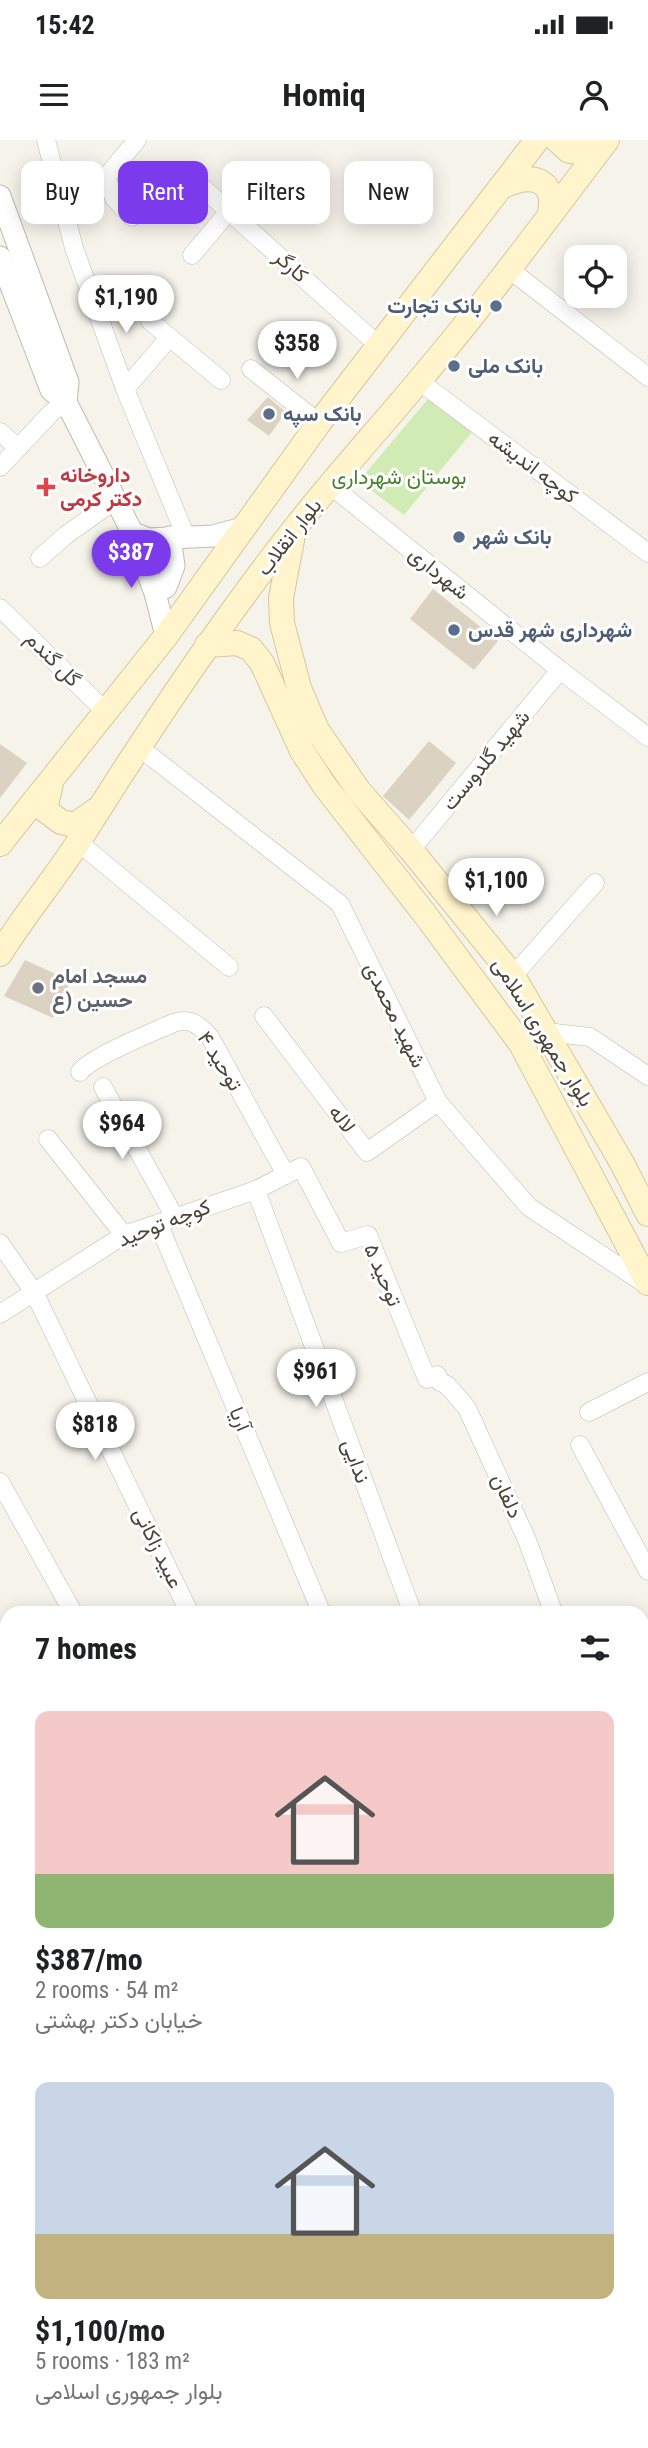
<!DOCTYPE html>
<meta charset="utf-8">
<style>
:root{--surface:#fff;--page:#f6f6f6;--text:#202124;--muted:#757577;--accent:#7c3aed}
body{margin:0;font-family:"Roboto Condensed",Vazirmatn,sans-serif;background:var(--page);color:var(--text);height:100vh;display:flex;flex-direction:column;font-size:26px;white-space:nowrap}
*{box-sizing:border-box;margin:0}
p{font-size:23px;color:var(--muted)}
.icon{flex:none;width:38px;height:38px;fill:none;stroke:currentColor;stroke-width:2;stroke-linecap:round;stroke-linejoin:round}
.map{position:relative;flex:1;overflow:hidden}
.sheet{position:absolute;left:0px;top:1466px;width:649px;height:842px;display:flex;flex-direction:column;background:var(--surface);border-radius:21px 21px 0 0;box-shadow:0 4px 18px #0003}
.sheet>*{flex:none}
.guide{position:absolute;left:21px;top:21px;width:607px;height:63px;display:flex;gap:14px}
.buttons{position:absolute;left:564px;top:105px;display:grid;gap:14px}
.buttons a{display:grid;place-items:center;width:63px;height:63px;border-radius:14px;background:var(--surface);box-shadow:0 4px 18px #0003;font-size:35px}
.price{position:absolute;translate:-50% -60px;padding:0 16px;border-radius:24px;background:#fff;color:#222;font-size:23px;line-height:46px;filter:drop-shadow(0 2px 4px #0008)}
.price::after{content:'';position:absolute;left:50%;top:42px;width:21px;height:16px;margin-left:-10px;background:inherit;clip-path:polygon(0 0,100% 0,50% 100%)}
.price.on{background:var(--accent);color:#fff}
ul{padding:0;list-style:none}
li{display:grid;align-content:center;gap:14px;height:371px;padding:0 35px}
li span{display:grid;place-items:center;height:217px;border-radius:14px;color:#555}
li>.icon{margin-inline-start:auto}
span .icon{width:126px;height:126px;fill:#fffc;stroke-width:1}
li b{font-size:30px}
h2{display:flex;justify-content:space-between;align-items:center;height:84px;padding:0 35px;font-size:30px}
.chip{padding:0 24px;border-radius:14px;background:var(--surface);box-shadow:0 4px 18px #0003;font-size:24px;line-height:63px}
.chip.on{background:var(--accent);color:#fff}
.status{display:flex;justify-content:space-between;align-items:center;height:49px;padding:0 35px;background:var(--surface);direction:ltr}
.status svg{height:19px;fill:currentColor}
header{display:flex;justify-content:space-between;align-items:center;height:91px;padding:0 35px;background:var(--surface);font-size:32px;font-weight:700}
.map>svg:first-child{display:block}
.green{fill:#d0ebb3}
.building{fill:#dbd2c2}
.lines{fill:none;stroke-linecap:round;stroke-linejoin:round}
.minor-casing{stroke:#c2bbad;stroke-width:19}
.tertiary-casing{stroke:#c2bbad;stroke-width:23}
.secondary-casing{stroke:#d7c89a;stroke-width:26}
.minor{stroke:#fff;stroke-width:18}
.tertiary{stroke:#fff;stroke-width:21}
.secondary{stroke:#fff4cb;stroke-width:24}
.service-dot{fill:#5c6f8a;stroke:#fff;stroke-width:2.5}
.health-dot{fill:#e0444e;stroke:#fff;stroke-width:2.5}
.worship-dot{fill:#6b7280;stroke:#fff;stroke-width:2.5}
.labels{text-anchor:middle;dominant-baseline:central;stroke-width:6;stroke-linejoin:round;paint-order:stroke}
.street-label{font-size:21px;fill:#4a4438;stroke:#fff}
.service-label{font-size:21px;font-weight:bold;fill:#4e5e75;stroke:#fff;text-anchor:start}
.health-label{font-size:21px;font-weight:bold;fill:#be3a42;stroke:#fff;text-anchor:start}
.park-label{font-size:21px;fill:#477f28;stroke:#fff}
.worship-label{font-size:21px;font-weight:bold;fill:#5b616d;stroke:#fff;text-anchor:start}
</style>
<div class="status"><b>15:42</b><svg viewBox="0 0 49 12"><path d="M0 12V9h3v3zM5 12V6h3v6zM10 12V3h3v9zM15 12V0h3v12zM26 1h20v11H26zM47 4h2v5h-2z"/></svg></div>
<header><svg class="icon" aria-label="menu" viewBox="0 0 24 24"><path d="M4 6h16M4 12h16M4 18h16"/></svg>Homiq<svg class="icon" aria-label="person" viewBox="0 0 24 24"><circle cx="12" cy="8" r="4"/><path d="M4 21q1-7 8-7t8 7"/></svg></header>
<div class="map">
<svg width="648" height="2308" viewBox="0 0 648 2308">
<rect width="100%" height="100%" fill="#f6f3eb"/>
<path class="green" d="M428,259l44,33 -68,83 -45,-34z"/>
<g class="building">
<path d="M268,257l18,15 -17,24 -22,-16z"/>
<path d="M433,449l65,52 -24,29 -64,-51z"/>
<path d="M429,601l27,22 -47,57 -26,-24z"/>
<path d="M0,604l27,19 -27,35z"/>
<path d="M25,820l46,21 -18,37 -49,-22z"/>
</g>
<g class="lines">
<defs>
<g id="minor">
<path d="M46,0l28,108 51,141 61,148"/>
<path d="M203,48l175,157"/>
<path d="M132,77l-18,-19 -8,-21 31,-37"/>
<path d="M192,115l37,-44"/>
<path d="M509,129l139,108"/>
<path d="M150,181l71,59"/>
<path d="M251,229l68,54"/>
<path d="M419,241l229,172"/>
<path d="M125,249l44,-51"/>
<path d="M0,292l18,16"/>
<path d="M0,327l52,-55 14,-10"/>
<path d="M330,345l230,185 88,67"/>
<path d="M40,418l26,-23 48,-34"/>
<path d="M0,468l105,103"/>
<path d="M139,607l201,157 98,198 91,105 118,78"/>
<path d="M78,702l151,125"/>
<path d="M411,710l149,-180"/>
<path d="M513,836l82,-93"/>
<path d="M264,876l103,136 71,-50"/>
<path d="M546,892l44,5 58,39"/>
<path d="M80,932c11,-15 71,-39 91,-48 17,-7 27,-1 39,13l76,138"/>
<path d="M103,947l71,129"/>
<path d="M48,999l76,96"/>
<path d="M256,1050l157,424"/>
<path d="M159,1085l163,389"/>
<path d="M0,1103l35,51 155,320"/>
<path d="M0,1174l124,-79 132,-45 45,-23 40,76 27,-8 59,144 10,-4 3,7 7,3 20,23 60,132 27,74"/>
<path d="M589,1272l59,-30"/>
<path d="M580,1305l68,126"/>
<path d="M0,1342l74,132"/>
<path d="M642,1656l6,-2"/>
<path d="M642,1720l6,17"/>
<path d="M642,1829l6,2"/>
<path d="M642,1965l6,-6"/>
<path d="M0,1976l7,-8"/>
<path d="M0,2068l7,7"/>
<path d="M0,2128l7,-7"/>
<path d="M353,2301l5,7"/>
<path d="M111,2308l3,-7"/>
<path d="M219,2308l3,-7"/>
<path d="M301,2308l3,-7"/>
<path d="M438,2308l5,-7"/>
</g>
<g id="tertiary">
<path d="M0,56l68,186 -2,20"/>
<path d="M0,117l51,133 15,12 66,130 23,61 11,43"/>
<path d="M132,392l16,7 65,-3 30,-8"/>
<path d="M155,453l11,-6 8,-21 -4,-29"/>
</g>
<g id="secondary">
<path d="M557,0l12,11 19,1 16,-11"/>
<path d="M501,47c17,-8 43,-16 50,10 1,5 -1,13 -1,18"/>
<path d="M293,395l-12,63 1,25 17,65 18,42 42,61 52,59 102,126 109,187 26,51"/>
<path d="M207,505l30,-2 14,6 11,14 40,88 22,34 103,132 94,127 127,239"/>
<path d="M51,643l-6,27 16,12 14,3 21,-15"/>
<path d="M0,704l166,-208 153,-213 218,-283"/>
<path d="M0,814c24,-39 54,-74 79,-113 67,-107 137,-213 216,-313 39,-50 82,-97 123,-146 66,-78 127,-160 189,-242"/>
<path d="M0,1725l7,5"/>
<path d="M0,1759l7,5"/>
<path d="M642,2286l6,5"/>
<path d="M615,2301l6,7"/>
</g>
</defs>
<use href="#minor" class="minor-casing"/>
<use href="#tertiary" class="tertiary-casing"/>
<use href="#secondary" class="secondary-casing"/>
<use href="#minor" class="minor"/>
<use href="#tertiary" class="tertiary"/>
<use href="#secondary" class="secondary"/>
</g>
<g class="service-dot">
<circle cx="496" cy="166" r="7"/>
<circle cx="454" cy="226" r="7"/>
<circle cx="269" cy="274" r="7"/>
<circle cx="459" cy="397" r="7"/>
<circle cx="454" cy="490" r="7"/>
</g>
<path class="health-dot" d="M42.5 336.5h7v7h7v7h-7v7h-7v-7h-7v-7h7z"/>
<circle class="worship-dot" cx="38" cy="848" r="7"/>
<g class="labels">
<g class="street-label">
<text transform="translate(291 126) rotate(42)">کارگر</text>
<text transform="translate(533 327) rotate(37)">کوچه اندیشه</text>
<text transform="translate(289 397) rotate(-52)">بلوار انقلاب</text>
<text transform="translate(439 433) rotate(39)">شهرداری</text>
<text transform="translate(53 519) rotate(45)">گل گندم</text>
<text transform="translate(486 620) rotate(-50)">شهید گلدوست</text>
<text transform="translate(395 875) rotate(64)">شهید محمدی</text>
<text transform="translate(543 892) rotate(58)">بلوار جمهوری اسلامی</text>
<text transform="translate(220 921) rotate(58)">توحید ۴</text>
<text transform="translate(342 979) rotate(53)">لاله</text>
<text transform="translate(164 1083) rotate(-21)">کوچه توحید</text>
<text transform="translate(383 1135) rotate(67)">توحید ۵</text>
<text transform="translate(240 1279) rotate(67)">آریا</text>
<text transform="translate(356 1321) rotate(70)">ندایی</text>
<text transform="translate(507 1356) rotate(65)">دلفان</text>
<text transform="translate(158 1408) rotate(64)">عبید زاکانی</text>
</g>
<g class="service-label">
<text x="482" y="166" text-anchor="end">بانک تجارت</text>
<text x="468" y="226">بانک ملی</text>
<text x="283" y="274">بانک سپه</text>
<text x="473" y="397">بانک شهر</text>
<text x="468" y="490">شهرداری شهر قدس</text>
</g>
<g class="health-label">
<text x="60" y="335">داروخانه<tspan x="60" dy="24">دکتر کرمی</tspan></text>
</g>
<g class="park-label">
<text x="399" y="337">بوستان شهرداری</text>
</g>
<g class="worship-label">
<text x="52" y="836">مسجد امام<tspan x="52" dy="24">حسین (ع</tspan></text>
</g>
</g>
</svg>
<div class="buttons">
<a><svg class="icon" aria-label="locate" viewBox="0 0 24 24"><circle cx="12" cy="12" r="6"/><path d="M12 2v4M12 18v4M2 12h4M18 12h4"/></svg></a>
</div>
<b class="price" style="left:126px;top:195px">$1,190</b>
<b class="price" style="left:297px;top:241px">$358</b>
<b class="price on" style="left:131px;top:450px">$387</b>
<b class="price" style="left:496px;top:778px">$1,100</b>
<b class="price" style="left:122px;top:1021px">$964</b>
<b class="price" style="left:316px;top:1269px">$961</b>
<b class="price" style="left:95px;top:1322px">$818</b>
<div class="guide">
<a class="chip">Buy</a>
<a class="chip on">Rent</a>
<a class="chip">Filters</a>
<a class="chip">New</a>
</div>
<section class="sheet">
<h2>7 homes<svg class="icon" aria-label="filters" viewBox="0 0 24 24"><path d="M4 7h16M4 17h16"/><circle cx="9" cy="7" r="2"/><circle cx="15" cy="17" r="2"/></svg></h2>
<ul>
<li><span style="background:linear-gradient(#f6c9c9 75%,#8fb573 0)"><svg class="icon" aria-label="home" viewBox="0 0 24 24"><path d="M3 11l9-7 9 7M6 9v11h12V9"/></svg></span><div><b>$387/mo</b><p>2 rooms · 54 m²</p><p>خیابان دکتر بهشتی</p></div></li>
<li><span style="background:linear-gradient(#c9d6e8 70%,#c2b280 0)"><svg class="icon" aria-label="home" viewBox="0 0 24 24"><path d="M3 11l9-7 9 7M6 9v11h12V9"/></svg></span><div><b>$1,100/mo</b><p>5 rooms · 183 m²</p><p>بلوار جمهوری اسلامی</p></div></li>
</ul>
</section>
</div>
